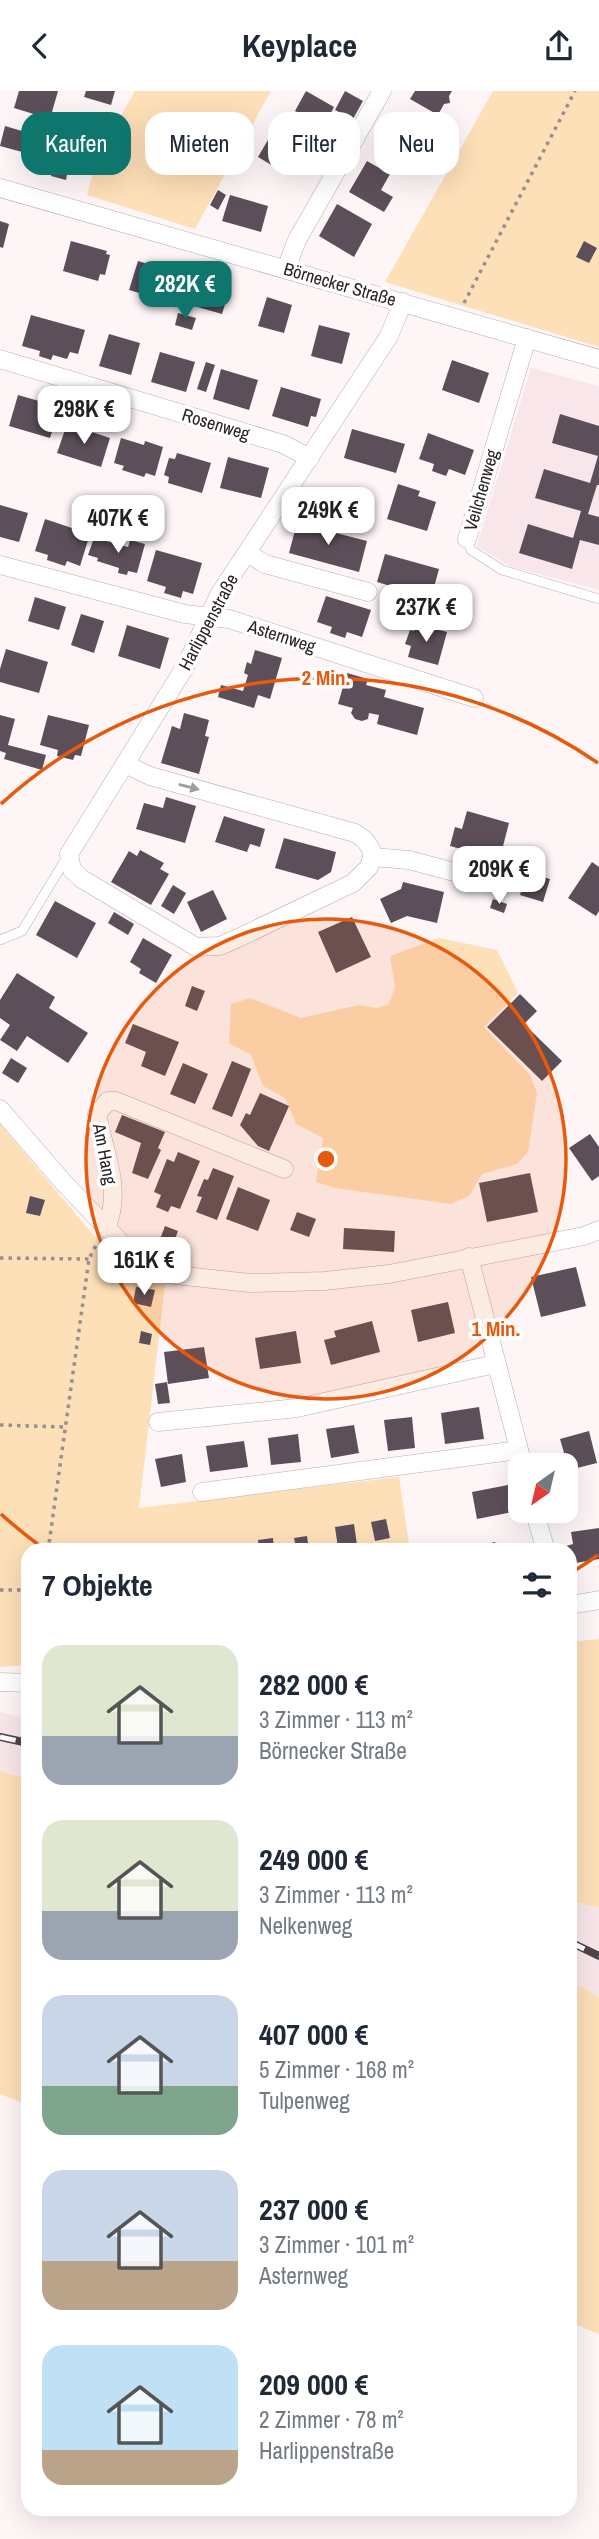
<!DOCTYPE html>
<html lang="de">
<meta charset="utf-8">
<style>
:root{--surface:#fff;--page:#f2f2f3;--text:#1f2937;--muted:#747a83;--accent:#0f766e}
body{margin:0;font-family:"Archivo Narrow",sans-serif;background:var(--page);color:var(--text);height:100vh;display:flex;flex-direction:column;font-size:26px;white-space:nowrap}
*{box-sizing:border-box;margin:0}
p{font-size:23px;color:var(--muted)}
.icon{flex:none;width:38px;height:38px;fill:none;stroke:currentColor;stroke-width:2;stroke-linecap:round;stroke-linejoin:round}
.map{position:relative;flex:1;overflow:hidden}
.side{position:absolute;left:21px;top:1452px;width:556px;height:973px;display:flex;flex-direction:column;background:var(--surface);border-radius:21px;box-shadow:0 7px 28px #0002}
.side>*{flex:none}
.hud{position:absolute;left:21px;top:21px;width:558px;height:63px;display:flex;gap:14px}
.needle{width:46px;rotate:214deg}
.fabs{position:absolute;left:508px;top:1362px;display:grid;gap:14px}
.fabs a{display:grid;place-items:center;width:70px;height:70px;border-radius:14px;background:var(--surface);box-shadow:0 7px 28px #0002;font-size:35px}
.price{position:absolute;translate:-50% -60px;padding:0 16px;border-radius:14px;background:#fff;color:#222;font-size:23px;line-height:46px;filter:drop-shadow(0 2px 4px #0008)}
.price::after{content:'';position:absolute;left:50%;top:42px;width:21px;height:16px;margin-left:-10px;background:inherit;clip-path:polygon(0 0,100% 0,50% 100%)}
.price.selected{background:var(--accent);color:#fff}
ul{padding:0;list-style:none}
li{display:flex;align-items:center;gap:21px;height:175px;padding:0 21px}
li span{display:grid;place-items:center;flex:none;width:196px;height:140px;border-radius:21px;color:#555}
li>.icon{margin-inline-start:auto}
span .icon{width:84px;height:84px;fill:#fffc;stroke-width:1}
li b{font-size:30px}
h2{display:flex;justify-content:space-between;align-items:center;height:84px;padding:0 21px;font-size:30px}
.pill{padding:0 24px;border-radius:21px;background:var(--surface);box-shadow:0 7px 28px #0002;font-size:24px;line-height:63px}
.pill.selected{background:var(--accent);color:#fff}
header{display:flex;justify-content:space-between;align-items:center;height:91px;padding:0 21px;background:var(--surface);font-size:32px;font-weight:700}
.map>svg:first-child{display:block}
.built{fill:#f9e6ea}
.green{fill:#fddfb8}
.building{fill:#5c4f5a}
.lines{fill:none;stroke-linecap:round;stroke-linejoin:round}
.service-casing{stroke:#bea9ad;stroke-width:10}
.minor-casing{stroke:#bea9ad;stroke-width:19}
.path{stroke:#988f91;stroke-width:3.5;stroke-dasharray:3.5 5;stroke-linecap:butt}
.service{stroke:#fff;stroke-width:9}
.minor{stroke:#fff;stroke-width:18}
.rail-casing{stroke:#4e4547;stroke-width:8}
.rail{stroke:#fff;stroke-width:5;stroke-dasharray:16;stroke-linecap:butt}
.oneway{fill:#a09c9c}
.ring{fill:none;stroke:#e8590c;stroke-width:3.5}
.labels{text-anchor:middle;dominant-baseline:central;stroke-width:7;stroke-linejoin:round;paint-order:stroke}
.street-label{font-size:18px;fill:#2b2224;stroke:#fff}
.centre{fill:#e8590c;stroke:#fff;stroke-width:3.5}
.ring-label{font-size:21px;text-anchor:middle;font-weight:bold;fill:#e8590c;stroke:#fff;stroke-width:7;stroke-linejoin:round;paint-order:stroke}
</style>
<header><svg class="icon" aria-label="back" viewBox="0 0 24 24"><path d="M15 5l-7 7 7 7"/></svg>Keyplace<svg class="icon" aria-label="share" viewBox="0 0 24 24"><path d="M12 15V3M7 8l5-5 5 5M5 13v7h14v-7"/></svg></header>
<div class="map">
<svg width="599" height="2448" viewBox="0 0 599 2448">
<rect width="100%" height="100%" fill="#fef5f7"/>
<g class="built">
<path d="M531,277l68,18v204l-90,-24 -32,-20z"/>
<path d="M0,1621l28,7v60l-28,-8z"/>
<path d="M570,1810l29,7v90l-9,-7 -19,-9z"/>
</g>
<g class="green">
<path d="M135,0h136l-76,138 -108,-34 10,-37z"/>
<path d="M493,0h106v256l-214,-65z"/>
<path d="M439,847l58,12 21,43 -34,34 46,48 7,18 -9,59 -11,12 -35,10 -12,21 -19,9 -116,-16 -19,-6 7,-44 -27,-14 -11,-26 -22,-12 -12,-31 -22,-12 2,-39 19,-6 51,20 58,-13 18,3 12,-4 6,-17 -5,-31z"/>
<path d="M0,1033l106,126 59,35 -26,223 260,-31 11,73 -382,1v114l-28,2z"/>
<path d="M599,1548v269l-28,-7 -1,-259z"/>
<path d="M0,1680l28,8v326l-28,-11z"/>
<path d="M571,1891l19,9 9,7v336l-28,-11z"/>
</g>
<g class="building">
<path d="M19,0h39l-8,28 -36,-11z"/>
<path d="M86,0h29l-4,14 -27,-8z"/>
<path d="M306,0l28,16 -10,20 -29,-16z"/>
<path d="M345,0l18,10 -10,18 -18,-9z"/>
<path d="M415,0h37l-3,5 1,7 -6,1 -6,11 -28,-16z"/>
<path d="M387,25l25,14 -13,23 -25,-14z"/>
<path d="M87,26l18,11 -16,24 -17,-11z"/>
<path d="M279,30l30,18 -21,36 -30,-18z"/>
<path d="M429,32l11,7 -9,15 -11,-6z"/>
<path d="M5,35l27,8 -6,19 -26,-7z"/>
<path d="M33,51l10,3 -4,13 -10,-3z"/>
<path d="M54,70l15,3 -3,16 -15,-4z"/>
<path d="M367,70l23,13 -9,16 12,7 -9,15 -35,-20z"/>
<path d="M218,99l8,5 -8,15 -8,-5z"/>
<path d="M230,104l38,11 -7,26 -39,-11z"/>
<path d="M337,113l35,20 -18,33 -35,-21z"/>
<path d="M0,130l9,3 -6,24 -3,-1z"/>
<path d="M71,150l36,10 -1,3 4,1 -5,20 -5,-1 -2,7 -35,-10z"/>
<path d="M584,150l13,7 -8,15 -13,-6z"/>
<path d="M138,170l27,8 -9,29 -27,-8z"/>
<path d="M202,186l29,8 -9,29 -28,-8z"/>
<path d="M267,206l25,8 -8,28 -26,-7z"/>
<path d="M178,222l18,5 -4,12 -17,-5z"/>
<path d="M31,224l54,15 -7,24 -8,-2 -3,7 -14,-4 -2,5 -12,-4 1,-5 -18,-5z"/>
<path d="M319,234l31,8 -8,31 -31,-8z"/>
<path d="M109,243l31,9 -9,32 -32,-9z"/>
<path d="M160,261l35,10 -9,30 -35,-10z"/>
<path d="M452,269l37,13 -10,30 -37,-13z"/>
<path d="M206,271l9,3 -9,27 -9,-3z"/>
<path d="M221,278l37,11 -9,30 -36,-11z"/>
<path d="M281,296l40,12 -5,18 -5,-1 -3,11 -36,-11z"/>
<path d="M18,304l42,12 -10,31 -41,-12z"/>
<path d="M560,323l39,12v59h-2l-9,29 11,3v28l-19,-5 -8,29 -53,-16 9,-29 45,14 8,-27 -46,-13 9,-29 46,14 8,-27 -46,-13z"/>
<path d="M67,333l43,14 -9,29 -44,-14z"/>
<path d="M352,338l53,15 -9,29 -52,-15z"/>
<path d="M428,342l46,17 -9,25 -16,-6 -3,7 -14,-5 2,-7 -15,-5z"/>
<path d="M121,347l23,7 1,-4 18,6 -8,29 -9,-3 -2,4 -22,-7 2,-4 -10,-3z"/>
<path d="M177,362l34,10 -9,30 -34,-10 1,-6 -5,-2 5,-17 6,1z"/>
<path d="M228,366l41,11 -8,30 -41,-10z"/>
<path d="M398,393l22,7 -2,5 18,6 -9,29 -40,-12z"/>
<path d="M0,414l28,8 -9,29 -19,-5z"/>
<path d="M45,428l45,15 -10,32 -13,-5 -2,5 -18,-6 1,-5 -13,-4z"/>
<path d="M297,432l70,18 -8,31 -70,-19z"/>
<path d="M94,447l34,9 2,-7 15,4 -8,29 -9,-2 -1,4 -9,-2 1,-5 -22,-7 1,-3 -10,-3z"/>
<path d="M156,459l46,13 -9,31 -10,-3 -2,7 -17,-5 2,-6 -19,-6z"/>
<path d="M385,463l54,15 -8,29 -54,-16z"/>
<path d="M326,505l45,14 -9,27 -15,-5 -2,6 -15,-5 2,-6 -15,-5z"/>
<path d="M35,506l31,10 -7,23 -31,-9z"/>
<path d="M81,523l23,7 -10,32 -23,-8z"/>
<path d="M416,533l31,8 -9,33 -30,-8 3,-11 -6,-2 5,-14 4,1z"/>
<path d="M127,534l42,13 -9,31 -42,-13z"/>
<path d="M6,558l42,13 -9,31 -39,-11v-13z"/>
<path d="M255,559l27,8 -12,41 -12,-4 -4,13 -36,-11 3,-12 22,6 5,-16 -4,-2 3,-11 4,2z"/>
<path d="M347,582l21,6 -2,6 20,5 -2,7 40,11 -7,27 -40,-11 2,-9 -10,-2 -1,6 -6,2 -7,-2 -4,-6 2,-5 -15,-4z"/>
<path d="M184,622l25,7 -4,16 4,1 -10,37 -38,-11 11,-37 8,3z"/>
<path d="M0,624l15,4 -7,26 38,10 -4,15 -38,-11 2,-6 -6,-2z"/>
<path d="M48,624l41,10 -8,31 -6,-1 -2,5 -16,-4 1,-6 -18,-5z"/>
<path d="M166,706l30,9 -11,37 -49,-14 8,-26 19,5z"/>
<path d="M467,720l42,12 -7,27 -17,-4 -2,9 -33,-9 5,-19 7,2z"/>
<path d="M224,725l41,13 -5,18 -10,-3 -3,8 -32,-10z"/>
<path d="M284,747l52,14 -5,20 -13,8 -43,-12z"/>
<path d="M140,759l24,13 -4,6 9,5 -18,31 -40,-23 18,-31 8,5z"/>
<path d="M592,771l7,5v44l-3,5 -28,-18z"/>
<path d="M527,781l23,7 -7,23 -23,-7z"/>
<path d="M403,791l41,10 -7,31 -30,-7 -16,7 -11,-24 21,-10z"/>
<path d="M173,794l13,8 -12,21 -13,-8z"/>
<path d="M213,799l14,29 -26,13 -14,-30z"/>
<path d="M493,808l14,5 -3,9 -14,-5z"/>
<path d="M55,810l41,22 -19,35 -41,-23z"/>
<path d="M114,821l20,12 -6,11 -20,-12z"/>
<path d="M352,826l19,40 -35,16 -18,-41z"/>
<path d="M143,847l29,17 -16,28 -17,-10 2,-4 -11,-7z"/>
<path d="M17,882l38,24 -6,11 39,25 -20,30 -41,-27 -10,15 -17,-11 10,-15 -10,-7v-18z"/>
<path d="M192,895l13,5 -8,20 -12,-5z"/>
<path d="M520,903l17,17 -13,13 38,37 -20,20 -55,-54z"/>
<path d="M133,933l46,18 -14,34 -24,-10 5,-14 -21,-9z"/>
<path d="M11,967l16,10 -9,15 -16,-10z"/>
<path d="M232,970l19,8 -19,48 -20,-8z"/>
<path d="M183,972l25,11 -13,30 -25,-10z"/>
<path d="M260,1002l29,13 -20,45 -11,-5 -18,-21 6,-12 4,2z"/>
<path d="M122,1024l43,17 -7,16 3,2 -13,29 -16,-6 9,-30 -26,-11z"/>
<path d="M590,1043l9,13v29l-7,5 -23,-33z"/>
<path d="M178,1061l22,9 -20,48 -9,-3 -3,6 -12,-5 5,-12 -7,-3 13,-33 7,3z"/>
<path d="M213,1077l21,8 -17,44 -21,-8 6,-15 -5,-1 7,-17 4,1z"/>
<path d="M530,1082l8,39 -51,10 -8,-39z"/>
<path d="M238,1096l32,13 -12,31 -32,-12z"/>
<path d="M30,1105l15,4 -5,16 -14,-3z"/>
<path d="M297,1121l19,7 -7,18 -19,-7z"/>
<path d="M165,1135l13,5 -8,21 -13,-5z"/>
<path d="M344,1137l51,3 -1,21 -51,-3z"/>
<path d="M576,1176l10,39 -45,11 -10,-40z"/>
<path d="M136,1196l19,3 -4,17 -18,-4z"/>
<path d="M448,1211l7,31 -37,9 -7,-32z"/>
<path d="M372,1230l8,31 -49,13 -7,-25 12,-3 -2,-6z"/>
<path d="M141,1240l11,3 -2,11 -11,-2z"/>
<path d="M296,1240l5,32 -41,6 -5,-31z"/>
<path d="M204,1256l5,31 -41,6 -4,-32z"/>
<path d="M167,1291l3,21 -12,1 -3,-20z"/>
<path d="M479,1316l5,32 -39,5 -4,-31z"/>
<path d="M412,1326l3,31 -27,3 -4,-31z"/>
<path d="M354,1334l5,28 -28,5 -5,-29z"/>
<path d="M589,1340l8,32 -28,7 -9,-31z"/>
<path d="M298,1343l3,28 -30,3 -3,-27z"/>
<path d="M244,1350l4,26 -38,5 -4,-26z"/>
<path d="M182,1363l4,28 -25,5 -6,-28z"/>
<path d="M508,1394l5,27 -36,7 -5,-27z"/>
<path d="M386,1428l4,19 -15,3 -4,-19z"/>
<path d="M354,1433l3,21 -19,3 -3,-21z"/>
<path d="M599,1437v31l-29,5v-13h-3l-1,-5 7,-2 -2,-12z"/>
<path d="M307,1445l2,14 -12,1 -3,-13z"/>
<path d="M273,1447l1,13h-15l-1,-11z"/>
<path d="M495,1451l2,9h-34v-2z"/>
</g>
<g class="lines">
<defs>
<g id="service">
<path d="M467,448l4,11 31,20 97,29"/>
<path d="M0,849l22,-9 45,-74"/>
</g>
<g id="minor">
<path d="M0,97l599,171"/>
<path d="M286,178l11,-29 85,-149"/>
<path d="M0,268l283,85 27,14"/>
<path d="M467,448l60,-201"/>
<path d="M247,462l18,11 103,28"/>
<path d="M0,474l185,49 44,5 245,79"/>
<path d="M125,673l25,12 205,57 10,7 6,9 1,8 -3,10 -16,16 -117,56 -16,7 -24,1 -114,-68 -10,-9 -3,-16 116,-187 34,-72 170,-259 14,-34"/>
<path d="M372,766l37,3 94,25"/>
<path d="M0,1018l64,74 63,66 17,13 22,12 84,9 74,-2 65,-7 195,-38 15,-6"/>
<path d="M107,1135c15,-38 -3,-74 -10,-112l11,-13h8l168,68"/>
<path d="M469,1166l54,208"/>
<path d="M158,1331l139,-14 198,-44"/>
<path d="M202,1401l317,-42"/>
<path d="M534,1419l12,41"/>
<path d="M570,1514l29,-5"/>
<path d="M0,1591l28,1"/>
</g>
</defs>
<use href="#service" class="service-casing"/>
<use href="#minor" class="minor-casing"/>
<g class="path">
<path d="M464,212l111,-212"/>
<path d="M0,1167l89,1"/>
<path d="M0,1334l65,2"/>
<path d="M48,1460l41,-292 8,-16"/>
<path d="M0,1499h28"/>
</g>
<use href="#service" class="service"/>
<use href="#minor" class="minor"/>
<defs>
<g id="rail">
<path d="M0,1646l28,6"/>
<path d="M570,1851l29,14"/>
</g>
</defs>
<use href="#rail" class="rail-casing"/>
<use href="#rail" class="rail"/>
</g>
<defs><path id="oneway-solid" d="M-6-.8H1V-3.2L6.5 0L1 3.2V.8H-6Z" transform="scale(1.75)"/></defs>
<use class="oneway" href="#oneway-solid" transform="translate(189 696) rotate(15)"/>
<circle cx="326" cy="1068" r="240" fill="#e8590c" fill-opacity=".12"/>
<g class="ring">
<circle cx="326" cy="1068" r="240"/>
<path d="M598 1464A481 481 0 0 1 574 1480M43 1457A481 481 0 0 1 1 1423M1 713A481 481 0 0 1 598 672"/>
</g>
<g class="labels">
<g class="street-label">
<text transform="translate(340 193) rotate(16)">Börnecker Straße</text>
<text transform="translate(216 333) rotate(17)">Rosenweg</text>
<text transform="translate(481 399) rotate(-74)">Veilchenweg</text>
<text transform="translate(208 531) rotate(-62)">Harlippenstraße</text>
<text transform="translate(282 545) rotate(18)">Asternweg</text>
<text transform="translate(105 1063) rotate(79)">Am Hang</text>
</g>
</g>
<circle cx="326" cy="1068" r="10" class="centre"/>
<g class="ring-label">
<text x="326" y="594">2 Min.</text>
<text x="496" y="1245">1 Min.</text>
</g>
</svg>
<div class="fabs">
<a><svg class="needle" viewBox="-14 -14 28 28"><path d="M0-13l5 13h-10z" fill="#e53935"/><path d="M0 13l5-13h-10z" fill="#747a83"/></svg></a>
</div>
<b class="price selected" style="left:185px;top:230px">282K €</b>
<b class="price" style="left:84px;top:355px">298K €</b>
<b class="price" style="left:328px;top:456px">249K €</b>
<b class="price" style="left:118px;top:464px">407K €</b>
<b class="price" style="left:426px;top:553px">237K €</b>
<b class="price" style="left:499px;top:815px">209K €</b>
<b class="price" style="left:144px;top:1206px">161K €</b>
<div class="hud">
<a class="pill selected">Kaufen</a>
<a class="pill">Mieten</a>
<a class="pill">Filter</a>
<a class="pill">Neu</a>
</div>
<section class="side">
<h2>7 Objekte<svg class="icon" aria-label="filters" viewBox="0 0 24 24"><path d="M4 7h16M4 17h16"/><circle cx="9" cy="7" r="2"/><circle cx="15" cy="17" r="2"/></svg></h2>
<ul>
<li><span style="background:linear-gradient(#dfe7d0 65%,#9aa5b1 0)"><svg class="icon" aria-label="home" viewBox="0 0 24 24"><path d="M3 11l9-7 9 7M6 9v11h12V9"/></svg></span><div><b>282 000 €</b><p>3 Zimmer · 113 m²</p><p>Börnecker Straße</p></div></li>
<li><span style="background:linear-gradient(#dfe7d0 65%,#9aa5b1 0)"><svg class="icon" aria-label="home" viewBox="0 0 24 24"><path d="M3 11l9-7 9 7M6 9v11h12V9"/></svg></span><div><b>249 000 €</b><p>3 Zimmer · 113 m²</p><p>Nelkenweg</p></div></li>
<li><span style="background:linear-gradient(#c9d6e8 65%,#7fa58c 0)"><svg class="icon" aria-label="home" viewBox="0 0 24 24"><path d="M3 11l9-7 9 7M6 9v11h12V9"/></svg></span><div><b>407 000 €</b><p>5 Zimmer · 168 m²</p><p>Tulpenweg</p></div></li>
<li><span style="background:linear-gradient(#c9d6e8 65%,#b9a48a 0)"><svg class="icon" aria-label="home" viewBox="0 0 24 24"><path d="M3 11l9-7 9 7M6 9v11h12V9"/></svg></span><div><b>237 000 €</b><p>3 Zimmer · 101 m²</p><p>Asternweg</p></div></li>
<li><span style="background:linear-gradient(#bfe0f5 75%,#b9a48a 0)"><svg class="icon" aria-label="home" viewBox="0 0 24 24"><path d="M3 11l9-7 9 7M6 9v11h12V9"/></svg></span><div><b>209 000 €</b><p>2 Zimmer · 78 m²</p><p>Harlippenstraße</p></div></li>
</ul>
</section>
</div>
